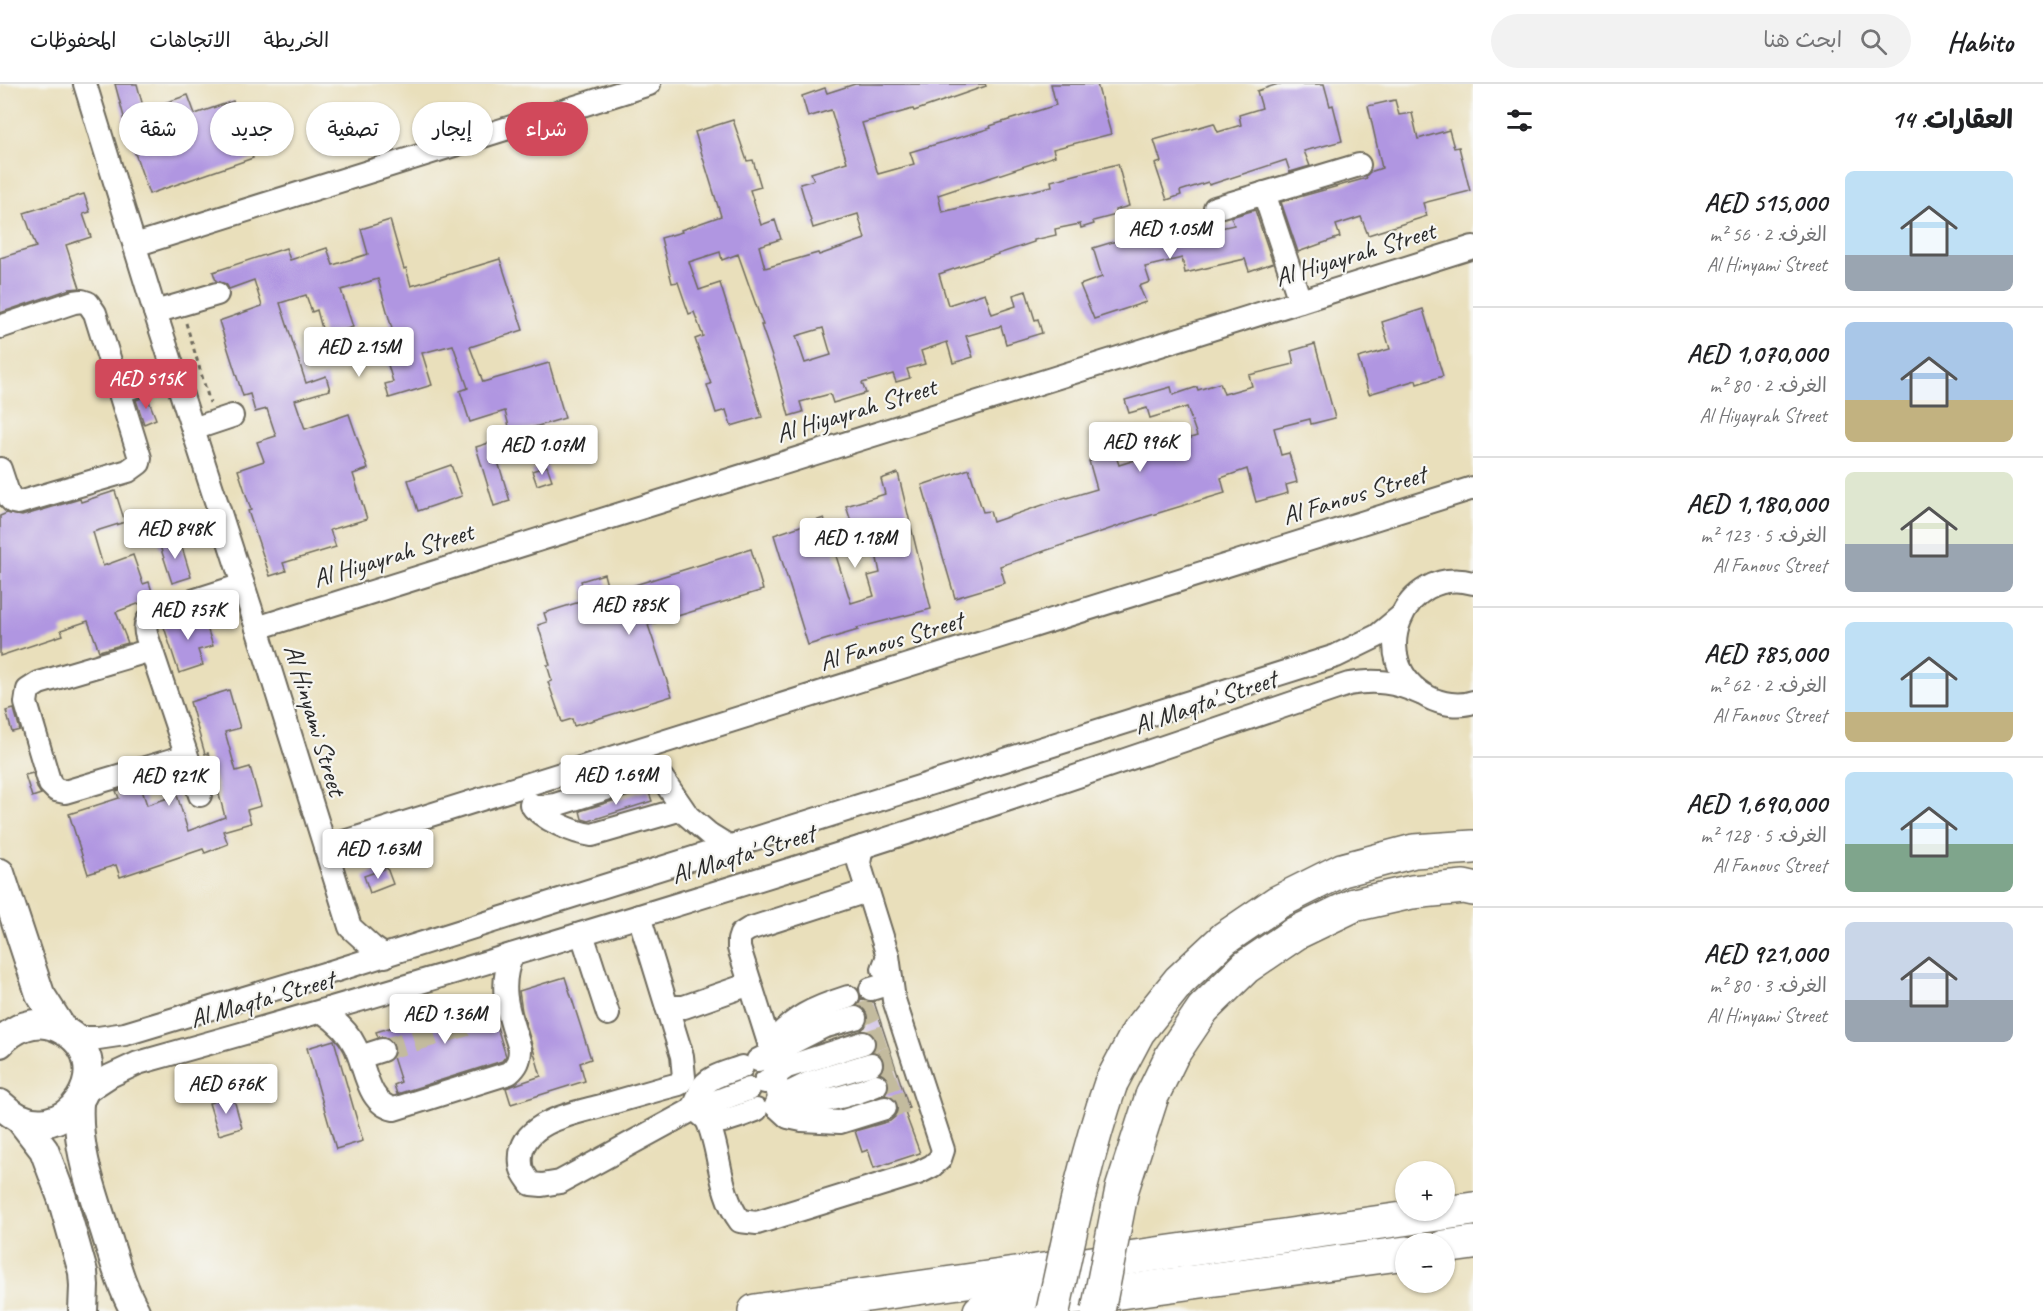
<!DOCTYPE html>
<html lang="ar">
<meta charset="utf-8">
<style>
:root{--surface:#fff;--page:#f2f2f2;--text:#202124;--muted:#757577;--line:#e0e0e0;--accent:#d1495b}
body{margin:0;font-family:Caveat,"Playpen Sans Arabic",sans-serif;background:var(--page);color:var(--text);direction:rtl;height:100vh;display:flex;flex-direction:column;font-size:22px;white-space:nowrap}
*{box-sizing:border-box;margin:0}
p{font-size:20px;color:var(--muted)}
.icon{flex:none;width:33px;height:33px;fill:none;stroke:currentColor;stroke-width:2;stroke-linecap:round;stroke-linejoin:round}
.map{position:relative;flex:1;overflow:hidden;direction:ltr}
.panel{display:flex;flex-direction:column;background:var(--surface);width:570px}
.panel>*{flex:none}
.hud{position:absolute;left:18px;top:18px;width:570px;height:54px;direction:rtl;display:flex;gap:12px}
.controls{position:absolute;left:1395px;top:1077px;display:grid;gap:12px}
.controls a{display:grid;place-items:center;width:60px;height:60px;border-radius:50%;background:var(--surface);box-shadow:0 2px 4px #0004;font-size:30px}
.price{position:absolute;translate:-50% -51px;padding:0 14px;border-radius:6px;background:#fff;color:#222;font-size:20px;line-height:39px;filter:drop-shadow(0 2px 3px #0008)}
.price::after{content:'';position:absolute;left:50%;top:36px;width:18px;height:14px;margin-left:-9px;background:inherit;clip-path:polygon(0 0,100% 0,50% 100%)}
.price.current{background:var(--accent);color:#fff}
ul{padding:0;list-style:none}
li{display:flex;align-items:center;gap:18px;height:150px;padding:0 30px}
li+li{border-top:2px solid var(--line)}
li span{display:grid;place-items:center;flex:none;width:168px;height:120px;border-radius:9px;color:#555}
li>.icon{margin-inline-start:auto}
span .icon{width:72px;height:72px;fill:#fffc;stroke-width:1}
li b{font-size:26px}
h2{display:flex;justify-content:space-between;align-items:center;height:72px;padding:0 30px;font-size:26px}
.tag{padding:0 21px;border-radius:27px;background:var(--surface);box-shadow:0 2px 4px #0004;font-size:21px;line-height:54px}
.tag.current{background:var(--accent);color:#fff}
header{display:flex;align-items:center;gap:36px;box-sizing:border-box;height:84px;padding:0 30px;background:var(--surface);border-bottom:2px solid var(--line)}
header strong{font-size:28px}
nav{display:flex;gap:33px;margin-inline-start:auto;font-size:21px}
.search{width:420px;height:54px;background:var(--page);display:flex;align-items:center;gap:15px;box-sizing:border-box;padding:0 21px;border-radius:33px;color:var(--muted);font-size:22px}
main{display:flex;flex:1;min-height:0}
.map>svg:first-child{display:block}
.building{fill:#b096e1;fill-rule:evenodd}
.lines{fill:none;stroke-linecap:round;stroke-linejoin:round}
.minor-tunnel{stroke:#c3bb9e;stroke-width:22;stroke-dasharray:22 11;stroke-linecap:butt}
.minor-casing{stroke:#6e6a5d;stroke-width:26}
.major-casing{stroke:#6e6a5d;stroke-width:32}
.highway-casing{stroke:#6e6a5d;stroke-width:36}
.path{stroke:#6e6a5d;stroke-width:3;stroke-dasharray:4.5 4.5;stroke-linecap:butt}
.minor{stroke:#fff;stroke-width:22}
.major{stroke:#fff;stroke-width:28}
.highway{stroke:#fff;stroke-width:33}
.highway-bridge-casing{stroke:#6e6a5d;stroke-width:36;stroke-linecap:butt}
.highway-bridge{stroke:#fff;stroke-width:33}
.labels{text-anchor:middle;dominant-baseline:central;stroke-width:4.5;stroke-linejoin:round;paint-order:stroke}
.street-label{font-size:26px;fill:#2b2b2b;stroke:#f6f6f2}
</style>
<header>
<strong>Habito</strong>
<div class="search"><svg class="icon" aria-label="search" viewBox="0 0 24 24"><circle cx="10" cy="10" r="6"/><path d="M15 15l6 6"/></svg>ابحث هنا</div>
<nav><a>الخريطة</a><a>الاتجاهات</a><a>المحفوظات</a></nav>
</header>
<main>
<section class="panel">
<h2>العقارات: 14<svg class="icon" aria-label="filters" viewBox="0 0 24 24"><path d="M4 7h16M4 17h16"/><circle cx="9" cy="7" r="2"/><circle cx="15" cy="17" r="2"/></svg></h2>
<ul>
<li><span style="background:linear-gradient(#bfe0f5 70%,#9aa5b1 0)"><svg class="icon" aria-label="home" viewBox="0 0 24 24"><path d="M3 11l9-7 9 7M6 9v11h12V9"/></svg></span><div><b>AED 515,000</b><p>الغرف: 2 · 56 m²</p><p>Al Hinyami Street</p></div></li>
<li><span style="background:linear-gradient(#a9c7e8 65%,#c2b280 0)"><svg class="icon" aria-label="home" viewBox="0 0 24 24"><path d="M3 11l9-7 9 7M6 9v11h12V9"/></svg></span><div><b>AED 1,070,000</b><p>الغرف: 2 · 80 m²</p><p>Al Hiyayrah Street</p></div></li>
<li><span style="background:linear-gradient(#dfe7d0 60%,#9aa5b1 0)"><svg class="icon" aria-label="home" viewBox="0 0 24 24"><path d="M3 11l9-7 9 7M6 9v11h12V9"/></svg></span><div><b>AED 1,180,000</b><p>الغرف: 5 · 123 m²</p><p>Al Fanous Street</p></div></li>
<li><span style="background:linear-gradient(#bfe0f5 75%,#c2b280 0)"><svg class="icon" aria-label="home" viewBox="0 0 24 24"><path d="M3 11l9-7 9 7M6 9v11h12V9"/></svg></span><div><b>AED 785,000</b><p>الغرف: 2 · 62 m²</p><p>Al Fanous Street</p></div></li>
<li><span style="background:linear-gradient(#bfe0f5 60%,#7fa58c 0)"><svg class="icon" aria-label="home" viewBox="0 0 24 24"><path d="M3 11l9-7 9 7M6 9v11h12V9"/></svg></span><div><b>AED 1,690,000</b><p>الغرف: 5 · 128 m²</p><p>Al Fanous Street</p></div></li>
<li><span style="background:linear-gradient(#c9d6e8 65%,#9aa5b1 0)"><svg class="icon" aria-label="home" viewBox="0 0 24 24"><path d="M3 11l9-7 9 7M6 9v11h12V9"/></svg></span><div><b>AED 921,000</b><p>الغرف: 3 · 80 m²</p><p>Al Hinyami Street</p></div></li>
</ul>
</section>
<div class="map">
<svg width="1473" height="1227" viewBox="0 0 1473 1227">
<rect width="100%" height="100%" fill="#f6f6f2"/>
<filter id="ink" filterUnits="userSpaceOnUse"><feTurbulence type="fractalNoise" baseFrequency=".0167" numOctaves="2"/><feDisplacementMap in="SourceGraphic" scale="12" xChannelSelector="R" yChannelSelector="G"/><feConvolveMatrix kernelMatrix="1 2 1 2 8 2 1 2 1" color-interpolation-filters="sRGB"/></filter>
<filter id="wash" filterUnits="userSpaceOnUse"><feTurbulence type="fractalNoise" baseFrequency=".008" numOctaves="4" result="noise"/><feDisplacementMap in="SourceGraphic" scale="24" xChannelSelector="R" yChannelSelector="G"/><feGaussianBlur stdDeviation="1.35" result="paint"/><feColorMatrix in="noise" values="0 0 0 0 0 0 0 0 0 0 0 0 0 0 0 0 0 1.4 0 .05"/><feComposite in="paint" operator="in"/></filter>
<g filter="url(#wash)">
<rect width="100%" height="100%" fill="#e9dfbb"/>
<g id="blocks">
<g class="building">
<path d="M115,0h22l7,26 44,-15 7,19 38,-13 20,57 -104,36 -26,-76 1,-1z"/>
<path d="M855,0h130l1,2 -72,25 -1,-2 -51,14 16,51 36,-10 -4,-12 81,-24 -1,-2 66,-21 -5,-21h46l14,50 -58,15 2,7 -117,39 4,17 110,-26 -1,-5 67,-17 11,42 -14,4 1,5 -23,6 1,3 -13,4 -1,-4 -25,5 1,6 -22,5v2l-95,32 9,31 37,-12 7,21 24,-8 -3,-11 13,-4 9,29 3,-1 4,14 -36,11 -5,-18 -35,10 7,21 -20,6 -6,-21 -26,9 4,13 -18,5 3,9 -14,4 -3,-8 -31,9 4,10 -33,10 -3,-9 -30,8 3,10 -14,4 -12,-45 -16,-46h2l-25,-71 -16,6 -2,-8 -31,10 10,28 21,-7 42,134 -31,9 -5,-16 -10,3 -9,-28 4,-1 -16,-45 8,-3 -9,-24 -5,2 -11,-32 -6,1 -11,-45 21,-6 -1,-2 40,-14 -26,-84 38,-12 14,41 6,-1 8,27 -11,3 11,35 14,-5 6,19 -22,7 6,22 53,-15 1,2 46,-16 -7,-25 -45,14 -13,-44 14,-4 -3,-7 36,-11 -16,-52 -23,7 -6,-21 23,-8 2,5zM823,244l8,27 -26,8 -9,-27z"/>
<path d="M1278,0h46l6,22 3,-1 9,36 -38,10 6,15 -20,6 -4,-12 -77,25 -1,-3 -28,9 1,4 -14,5 -12,-36 6,-2 -7,-22 60,-17 4,9 23,-7 -2,-10 23,-7 -5,-17z"/>
<path d="M1395,16l4,15 13,-2 6,26 31,-9 5,18 5,-1 11,44 -47,12 4,13 -59,19 -7,-18 -25,8 4,12 -42,15 -17,-50 86,-24 -1,-2 4,-4 12,-4 -14,-62z"/>
<path d="M84,110l6,18 -7,2 8,23 -25,8 14,43 -10,1 -70,24v-55l36,-11 -12,-34z"/>
<path d="M1255,126l18,53 -24,8 -4,-12 -60,14 -3,-15 -37,9 5,15 -11,4 7,16 -52,17 -14,-34 22,-8 -9,-29 43,-13 1,6 33,-8 1,6 63,-14 -3,-8z"/>
<path d="M390,136l14,49 2,-1 5,18 89,-27 23,71 -53,17 13,35 66,-19 16,55 -54,16 -6,-23 -35,11 -10,-31 8,-3 -15,-43 -31,8 10,32 -43,13 -4,-14 8,-2 -7,-24 13,-4 -21,-75 -37,11 12,37 -29,9 -7,-26 -5,2 -6,-17 -26,8 26,80 20,-7 4,14 -35,10 10,29 44,-15 19,55 -15,5 14,45 -37,11 6,17 -53,16 3,8 -16,5 -22,-65 3,-1 -13,-40 26,-9 -7,-19 19,-6 -9,-27 -12,3 -5,-18 -7,2 -24,-75 43,-15 -8,-26 -25,9 -3,-5 -10,-3 -3,-9 73,-24 4,12 37,-12 6,17 35,-11 -7,-25z"/>
<path d="M1423,225l20,67 -26,8 -1,-4 -47,14 -11,-36 32,-9 -8,-27z"/>
<path d="M1315,260l20,74 -24,6 -1,-5 -36,9 7,27 8,-2 8,29 -11,3 2,8 -32,9 -9,-33 -26,9 4,15 -80,24 -145,49 5,17 -50,15 -33,-113 47,-16 14,43 7,-1 3,11 73,-25 1,1 30,-9 -8,-28 26,-8 4,12 48,-15 -2,-4 32,-10 -10,-29 -37,11 -3,-10 -18,5 -4,-13 46,-13 2,8 24,-8 1,3 22,-7 4,11 28,-8 -3,-11 45,-11 -3,-13z"/>
<path d="M147,312l9,23 -12,5 -8,-24z"/>
<path d="M492,358l18,59 -16,5 -18,-59z"/>
<path d="M451,381l11,31 -44,15 -10,-31z"/>
<path d="M547,382l5,14 -15,5 -5,-14z"/>
<path d="M898,389l33,136 -74,19 1,2 -50,15 -34,-110 50,-17 27,85 23,-7 -6,-20 12,-3 -6,-29 -14,5 -14,-43 39,-12 -4,-15z"/>
<path d="M115,407l10,31 -32,10 10,34 30,-11 10,29 6,-2 5,16 -38,14 12,31 -29,8 -11,-30 -27,9 2,5 -63,21v-140l7,-3 15,3 58,-17 1,3z"/>
<path d="M179,453l12,40 -19,6 -13,-40z"/>
<path d="M751,465l12,41 -115,35 24,71 -98,30 -2,-7 -10,3 -14,-40 4,-1 -5,-16h3l-12,-40 9,-3 -3,-9 42,-13 -5,-19 23,-7 5,19z"/>
<path d="M202,528l11,34 -15,4 5,15 -24,8 -16,-49z"/>
<path d="M229,606l11,38 -15,4 11,39 14,-4 11,39 -14,4 4,13 -28,8 5,13 -23,9 -2,-4 -83,28 -4,-12 -28,9 -19,-60 50,-16 -3,-7 24,-7 7,21 30,-10 11,36 37,-14 -17,-64 -3,1 -15,-52z"/>
<path d="M14,625l6,21 -8,2 -6,-21z"/>
<path d="M33,689l4,15 4,6 -9,3 -7,-22z"/>
<path d="M648,706l4,11 -63,20 -7,-2 -2,-8z"/>
<path d="M387,784l6,16 -23,9 -6,-17z"/>
<path d="M565,893l26,82 -11,4 5,18 -74,23 -5,-16 35,-12 -19,-65 -3,-20z"/>
<path d="M488,914l18,58 -4,5 -105,33 -3,-9 7,-3 -8,-25 2,-12 -4,-5 -6,-3h-7l-2,-5z"/>
<path d="M861,914l6,4h7l2,6 33,100 -5,2 16,43 -46,15 -6,-18 -6,2 -7,-21 35,-10 5,-4 3,-5v-7l-4,-7 -9,-3 4,-8v-7l-8,-7 3,-7v-6l-4,-6 -6,-3 2,-6v-7l-4,-5 -11,-3 4,-3 3,-6v-7l-3,-5 -6,-4z"/>
<path d="M334,956l29,101 -27,8 -29,-101z"/>
<path d="M233,1012l9,32 -23,7 -10,-32z"/>
</g>
</g>
</g>
<g filter="url(#ink)">
<use href="#blocks" fill-opacity="0" stroke="#6e6a5d" stroke-width="1.5"/>
<g class="lines">
<g class="minor-tunnel">
<path d="M855,934l21,-10"/>
<path d="M863,959l22,-7"/>
<path d="M382,966l112,-33"/>
<path d="M871,980l21,-7"/>
<path d="M876,1001l22,-8"/>
<path d="M885,1024l21,-6"/>
</g>
<defs>
<g id="minor">
<path d="M85,0l70,228 102,316 93,299 22,20 13,9"/>
<path d="M1264,109l36,108"/>
<path d="M1215,124l144,-43"/>
<path d="M135,161l514,-161"/>
<path d="M155,228l62,-18"/>
<path d="M0,243l74,-25 8,-1 6,2 7,10 45,145 -1,5 -11,8 -110,32 -5,-1 -3,-3 -10,-30"/>
<path d="M120,307l55,-18"/>
<path d="M193,345l39,-13"/>
<path d="M1473,499c-70,-19 -110,80 -45,114 13,7 31,10 45,5"/>
<path d="M257,544l1216,-381"/>
<path d="M151,566l-112,33 -11,7 -2,13 24,81 6,6 9,2 121,-36"/>
<path d="M200,711l-53,-158c-4,-12 0,-20 11,-25l85,-27"/>
<path d="M531,720c11,15 43,29 61,31l90,-26"/>
<path d="M534,724l21,-3 92,-29h10l5,2 26,38 21,18 21,13"/>
<path d="M862,763l-3,16 29,93 -5,13"/>
<path d="M325,764l1148,-360"/>
<path d="M867,807l-118,38 -8,5 -2,6v8l31,98 9,52 -3,8c34,-2 69,-7 100,-21"/>
<path d="M639,832l43,140 2,21 -5,7 -15,4c-21,6 -42,12 -63,18 -29,8 -85,17 -80,58 0,7 6,14 10,20l11,1 18,-3 130,-71 59,-22"/>
<path d="M582,850l26,80"/>
<path d="M871,905l10,-3"/>
<path d="M667,923h17l66,-23"/>
<path d="M323,928c13,9 25,19 32,34 11,22 12,57 39,63l115,-36c8,-7 11,-13 11,-24 -10,-33 -23,-59 -8,-94"/>
<path d="M74,954h24l27,-4 209,-63 1002,-315 41,-20 23,-19"/>
<path d="M770,962c22,-29 44,-38 78,-49"/>
<path d="M360,973l22,-7"/>
<path d="M758,976l65,-33 32,-9"/>
<path d="M765,998l22,-15 76,-24"/>
<path d="M84,1009l26,-17 28,-13c242,-67 482,-140 721,-215 164,-52 327,-109 490,-164 26,-5 47,-2 71,9"/>
<path d="M779,1014l30,-15 62,-19"/>
<path d="M776,1022l12,11 14,3 38,2 45,-14"/>
<path d="M690,1027c9,-9 6,-11 11,-21 6,-14 28,-18 41,-23"/>
<path d="M698,1028c4,3 7,7 11,9 11,4 36,-7 47,-11"/>
<path d="M707,1036c14,31 11,72 33,101l17,2 161,-50 14,-7 8,-7 3,-9 -49,-150 -6,-44"/>
</g>
<g id="major">
<path d="M0,789l40,121 23,36"/>
<path d="M0,959c14,-15 34,-24 54,-17 77,29 10,140 -54,78"/>
<path d="M79,1018c-3,48 14,90 28,135 8,25 15,51 28,74"/>
<path d="M20,1035l24,31 18,48 21,74 1,14 -1,25"/>
</g>
<g id="highway">
<path d="M1111,999l27,-51 41,-51 46,-43 53,-36 64,-32 72,-19 59,-4"/>
<path d="M1152,1012l20,-41 31,-46 43,-42 50,-34 58,-28 58,-13 52,-5 9,2"/>
<path d="M1444,1163l29,-4"/>
<path d="M755,1227l718,-102"/>
<path d="M980,1227l426,-58"/>
</g>
</defs>
<use href="#minor" class="minor-casing"/>
<use href="#major" class="major-casing"/>
<use href="#highway" class="highway-casing"/>
<path class="path" d="M186,239l24,80"/>
<use href="#minor" class="minor"/>
<use href="#major" class="major"/>
<use href="#highway" class="highway"/>
<defs>
<g id="highway-bridge">
<path d="M1053,1227c17,-78 32,-153 58,-228"/>
<path d="M1098,1227l24,-122 30,-93"/>
</g>
</defs>
<use href="#highway-bridge" class="highway-bridge-casing"/>
<use href="#highway-bridge" class="highway-bridge"/>
</g>
</g>
<g class="labels">
<g class="street-label">
<text transform="translate(1355 170) rotate(-17)">Al Hiyayrah Street</text>
<text transform="translate(856 326) rotate(-17)">Al Hiyayrah Street</text>
<text transform="translate(1354 411) rotate(-17)">Al Fanous Street</text>
<text transform="translate(393 471) rotate(-17)">Al Hiyayrah Street</text>
<text transform="translate(891 557) rotate(-17)">Al Fanous Street</text>
<text transform="translate(1205 618) rotate(-19)">Al Maqta' Street</text>
<text transform="translate(315 636) rotate(73)">Al Hinyami Street</text>
<text transform="translate(743 770) rotate(-17)">Al Maqta' Street</text>
<text transform="translate(262 915) rotate(-16)">Al Maqta' Street</text>
</g>
</g>
</svg>
<div class="controls">
<a>+</a>
<a>−</a>
</div>
<b class="price" style="left:1170px;top:176px">AED 1.05M</b>
<b class="price" style="left:359px;top:294px">AED 2.15M</b>
<b class="price current" style="left:146px;top:326px">AED 515K</b>
<b class="price" style="left:1140px;top:389px">AED 996K</b>
<b class="price" style="left:542px;top:392px">AED 1.07M</b>
<b class="price" style="left:175px;top:476px">AED 848K</b>
<b class="price" style="left:855px;top:485px">AED 1.18M</b>
<b class="price" style="left:629px;top:552px">AED 785K</b>
<b class="price" style="left:188px;top:557px">AED 757K</b>
<b class="price" style="left:616px;top:722px">AED 1.69M</b>
<b class="price" style="left:169px;top:723px">AED 921K</b>
<b class="price" style="left:378px;top:796px">AED 1.63M</b>
<b class="price" style="left:445px;top:961px">AED 1.36M</b>
<b class="price" style="left:226px;top:1031px">AED 676K</b>
<div class="hud">
<a class="tag current">شراء</a>
<a class="tag">إيجار</a>
<a class="tag">تصفية</a>
<a class="tag">جديد</a>
<a class="tag">شقة</a>
</div>
</div>
</main>
